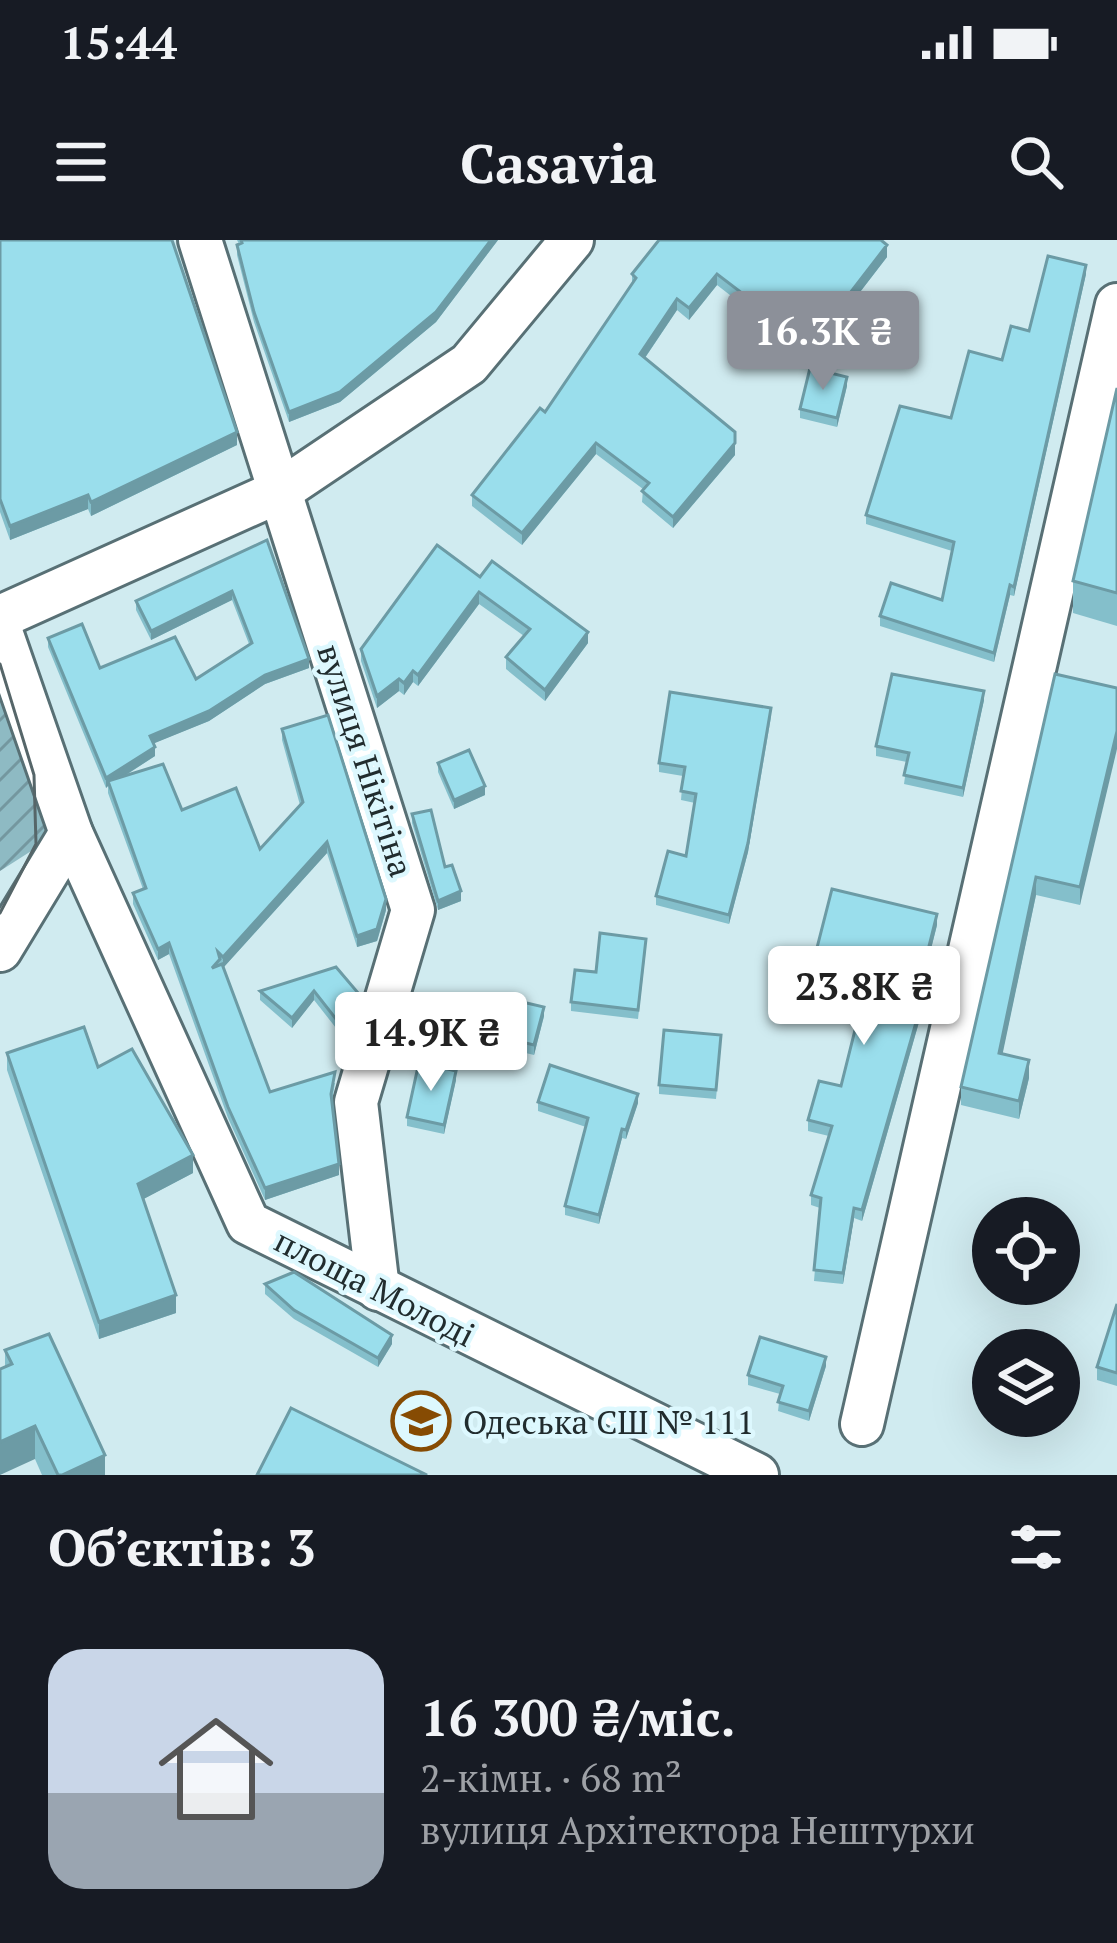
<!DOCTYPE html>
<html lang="uk">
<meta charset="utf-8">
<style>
:root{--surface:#171b24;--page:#242831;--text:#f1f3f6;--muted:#9ea1a6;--accent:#8c9099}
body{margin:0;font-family:"PT Serif",serif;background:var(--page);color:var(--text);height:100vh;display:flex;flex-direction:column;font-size:45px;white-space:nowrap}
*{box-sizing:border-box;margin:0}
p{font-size:39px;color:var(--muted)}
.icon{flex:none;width:66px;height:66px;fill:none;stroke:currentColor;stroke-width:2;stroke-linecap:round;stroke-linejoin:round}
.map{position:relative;height:1235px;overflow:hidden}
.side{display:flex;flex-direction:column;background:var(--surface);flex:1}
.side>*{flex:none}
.tools{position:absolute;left:972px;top:957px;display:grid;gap:24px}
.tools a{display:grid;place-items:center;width:108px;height:108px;border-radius:50%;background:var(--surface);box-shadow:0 12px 48px #0002;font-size:60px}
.price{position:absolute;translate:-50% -102px;padding:0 27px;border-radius:12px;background:#fff;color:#222;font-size:39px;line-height:78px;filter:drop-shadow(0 3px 6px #0008)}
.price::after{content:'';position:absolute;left:50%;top:72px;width:36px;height:27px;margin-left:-18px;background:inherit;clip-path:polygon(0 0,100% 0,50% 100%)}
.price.active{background:var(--accent);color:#fff}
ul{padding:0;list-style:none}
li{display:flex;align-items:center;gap:36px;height:300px;padding:0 48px}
li span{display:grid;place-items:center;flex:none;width:336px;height:240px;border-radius:36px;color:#555}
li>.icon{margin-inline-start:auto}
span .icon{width:144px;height:144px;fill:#fffc;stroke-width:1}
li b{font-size:51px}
h2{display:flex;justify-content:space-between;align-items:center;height:144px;padding:0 48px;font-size:51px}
.status{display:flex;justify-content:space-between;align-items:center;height:84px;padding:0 60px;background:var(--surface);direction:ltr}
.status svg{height:33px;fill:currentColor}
header{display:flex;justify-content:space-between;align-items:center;height:156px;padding:0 48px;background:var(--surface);font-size:54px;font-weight:800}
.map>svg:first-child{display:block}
.garden{fill:url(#garden-furrows)}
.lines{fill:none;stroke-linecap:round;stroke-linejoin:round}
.street-casing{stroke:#587075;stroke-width:48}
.street{stroke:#fff;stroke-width:42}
.tram{stroke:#566669;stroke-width:3}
.wall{fill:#84bfcb}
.shaded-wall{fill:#6c9ba5}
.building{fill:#9adeec;stroke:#6c9ba5;stroke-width:3}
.labels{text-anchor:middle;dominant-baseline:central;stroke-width:9;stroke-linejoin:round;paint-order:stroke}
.street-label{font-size:33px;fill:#212c2e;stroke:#ddf8fe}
.poi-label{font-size:33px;fill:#212c2e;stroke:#ddf8fe;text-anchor:start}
</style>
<div class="status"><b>15:44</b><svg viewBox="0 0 49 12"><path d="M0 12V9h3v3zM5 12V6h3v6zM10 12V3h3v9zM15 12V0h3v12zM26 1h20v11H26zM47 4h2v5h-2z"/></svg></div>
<header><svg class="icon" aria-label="menu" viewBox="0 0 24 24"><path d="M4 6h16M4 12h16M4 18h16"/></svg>Casavia<svg class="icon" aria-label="search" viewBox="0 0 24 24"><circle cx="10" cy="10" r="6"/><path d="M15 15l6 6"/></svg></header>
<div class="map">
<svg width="1117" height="1235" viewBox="0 0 1117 1235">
<defs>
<pattern id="garden-furrows" width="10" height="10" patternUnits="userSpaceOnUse" patternTransform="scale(3)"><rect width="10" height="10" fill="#8ebac3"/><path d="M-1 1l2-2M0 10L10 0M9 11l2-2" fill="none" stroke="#74979f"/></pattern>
</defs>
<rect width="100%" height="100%" fill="#d0ebf0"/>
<path class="garden" d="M0,403l61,189 -61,39z"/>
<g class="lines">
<defs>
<g id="street">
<path d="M200,0l213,670 -57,192 22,187"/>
<path d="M0,377l280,-126 189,-127 103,-124"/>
<path d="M0,389l71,204 177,390 509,252"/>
<path d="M0,710l71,-117"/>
<path d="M862,1184l255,-1119"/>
</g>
</defs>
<use href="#street" class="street-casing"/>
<use href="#street" class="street"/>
<path class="tram" d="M0,424l34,111 2,69 -36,69"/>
</g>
<g class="wall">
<path d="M0,0l237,205 -146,71 -3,-7 -78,31 -10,-28z"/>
<path d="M237,0h261l-62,82 -96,80 -51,20 -35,-100 -17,-67v-10l2,-1z"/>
<path d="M887,17l-77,100 -93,-72 -28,35 -12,-10 -32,48 90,97 -62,73 -31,-26 1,-13 -47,-35 -74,91 -50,-39v-11l73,-83 87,-128v-10z"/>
<path d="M1086,34l-72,322 -4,-1 -16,67 -114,-36v-10l62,-16 10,-49 -86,-27v-9l136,-155z"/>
<path d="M847,146l-10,41 -37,-9v-9z"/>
<path d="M1117,148v238l-44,-13v-32z"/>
<path d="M267,300l42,128 -44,16 -56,37 -55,22 1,13 -32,21 137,72 40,-44 -18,-65v-11l104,181 -9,31 -20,6 -30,-94 -104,115 47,124 65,-9 -3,18 7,74 -74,25 -37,-82 -59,-164 -11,6 -25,-56v-11l10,-4 -35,-96v-7l-2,2 -58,-141v-9l52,30 96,11 53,-35 -17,-44 -81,40 -15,-30v-9z"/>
<path d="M480,337l108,66 -43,58 -39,-32v-12l18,-21 -45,-32 -61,82 -5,-4 -9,13 -5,-4 -22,17 -16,-47v-12z"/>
<path d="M1055,434l62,14 -37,217 -44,-10 -34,159 27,24 -10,41 -58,-14v-18z"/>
<path d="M984,460l-21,97 -59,-13 3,-22 -31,-6v-10z"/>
<path d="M771,477l-23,135 -19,72 -73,-19v-9l30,-40 9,-53 -14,-3 2,-24 -24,-4v-9z"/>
<path d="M438,523l47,32 -31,14 -16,-37z"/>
<path d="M412,574l33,53 16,34 -23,9 -26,-87z"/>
<path d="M937,685l-22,86 4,11 -57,199 -8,-3 -11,66 -29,-3 6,-73 -9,-3v-10l18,-59 -21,-5v-11l33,-34 19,-74 -53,-14v-11z"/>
<path d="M646,708l-8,71 -67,-8v-9l25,-30z"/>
<path d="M336,727l23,36 -12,39 -33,-42 -22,28 -32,-28v-9z"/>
<path d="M544,776l-10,39 -54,-13v-10z"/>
<path d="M721,804l-5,55 -57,-5v-9z"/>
<path d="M7,813l91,14 95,106 -50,26 33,114 -77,26 -92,-269z"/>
<path d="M456,840l-12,54 -37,-8v-9z"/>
<path d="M538,862l100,1 -12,36 -4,-1 -23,86 -34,-9v-9l21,-79 -48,-16z"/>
<path d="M265,1044l127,60 -14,23 -84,-48 -29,-25z"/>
<path d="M1117,1064v82l-20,-6v-13z"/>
<path d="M5,1110l100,125h-63l-7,-16 -30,-92z"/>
<path d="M826,1126l-17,55 -31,-10 2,-17 -32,-9v-10z"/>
</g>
<g class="shaded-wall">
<path d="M491,0h7l-62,82 -96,80 -51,20v-10z"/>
<path d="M887,5v12l-77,100v-12z"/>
<path d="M1086,25v9l-72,322v-9z"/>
<path d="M717,34v11l-28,35v-12z"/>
<path d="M677,59v11l-37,55v-11z"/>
<path d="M847,137v9l-10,41v-9z"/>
<path d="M237,192v13l-146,71v-14z"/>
<path d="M596,203v11l-74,91v-12z"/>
<path d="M735,203v12l-62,73v-11z"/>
<path d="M88,255v14l-78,31v-14z"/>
<path d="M1010,345v10l-16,67v-9z"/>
<path d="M232,351v9l-81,40v-9z"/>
<path d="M479,352v12l-61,82v-11z"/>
<path d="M588,392v11l-43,58v-11z"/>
<path d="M309,419v9l-44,16 -56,37 -59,24v-9l115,-61z"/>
<path d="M413,431v11l-9,13v-12z"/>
<path d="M399,439v12l-22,17v-12z"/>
<path d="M984,451v9l-21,97v-9z"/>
<path d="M771,468l-23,144 -19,72v-9z"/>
<path d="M1117,491v18l-37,156v-18z"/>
<path d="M155,507v9l-45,29 -2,-4v5l-2,2v-10z"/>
<path d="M485,546v9l-31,14v-9z"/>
<path d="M327,602v11l-104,115v-11z"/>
<path d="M1036,637v18l-37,176v-18z"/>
<path d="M461,651v10l-23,9v-9z"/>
<path d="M386,659v11l-9,31 -20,6v-11z"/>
<path d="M937,674v11l-24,96v-11z"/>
<path d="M169,703v11l-11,6v-11z"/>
<path d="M314,751v9l-22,28v-10z"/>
<path d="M359,754v9l-12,39v-9z"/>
<path d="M544,767v9l-10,39v-10z"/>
<path d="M919,772v10l-57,199v-11z"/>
<path d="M1029,820v18l-10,41v-18z"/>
<path d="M456,831v9l-12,54v-9z"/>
<path d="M638,854v9l-12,36v-9z"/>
<path d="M622,889v9l-23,86v-9z"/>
<path d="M193,915v18l-55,29v-18z"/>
<path d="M339,924v11l-74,25v-12z"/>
<path d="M854,968v10l-11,66v-11z"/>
<path d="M176,1055v18l-77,26v-17z"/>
<path d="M392,1095v9l-14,23v-9z"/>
<path d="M826,1117v9l-17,55v-10z"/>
<path d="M35,1186v33l-35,16v-33z"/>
<path d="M105,1215v20h-43z"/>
</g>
<g class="building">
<path d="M0,0h172l65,192 -146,70 -3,-7 -78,31 -10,-27z"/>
<path d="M241,0h250l-55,72 -96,80 -51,20 -35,-100 -17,-67 5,-2z"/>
<path d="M659,0h222l6,5 -77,100 -93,-71 -28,34 -12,-9 -37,55 95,78v11l-62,74 -31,-26 7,-8 -53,-40 -74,90 -50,-38 68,-87 5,4 91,-134 -4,-4z"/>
<path d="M1048,16l38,9 -72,322 -4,-2 -16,68 -114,-37 11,-33 51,17 12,-58 -88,-27 34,-109 51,12 18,-67 33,9 9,-34 18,5z"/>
<path d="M810,128l37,9 -10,41 -37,-9z"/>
<path d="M1117,148v205l-44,-12z"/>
<path d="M267,300l42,119 -44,16 -56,36 -59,25 5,11 -49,31 -58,-140 34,-14 18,44 75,-31 21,42 56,-36 -20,-52 -81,40 -15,-30z"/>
<path d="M437,305l43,32 12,-16 96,71 -43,58 -39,-33 24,-28 -51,-37 -61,83 -5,-4 -9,12 -5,-4 -22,17 -16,-47z"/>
<path d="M892,434l92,17 -21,97 -59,-13 5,-22 -33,-7z"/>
<path d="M1055,434l62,14v43l-37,156 -44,-10 -37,176 30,7 -10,41 -58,-14z"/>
<path d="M670,452l101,16 -23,135 -19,72 -73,-19 12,-45 18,5 10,-62 -15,-3 4,-24 -26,-4z"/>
<path d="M328,475l58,184 -9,30 -20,7 -30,-94 -104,115 -5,-5 2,7 -8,9 10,-4 48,128 65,-20 -4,22 8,70 -74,24 -37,-81 -59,-164 -11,6 -25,-56 13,-5 -38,-107 55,-17 19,46 54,-22 24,61 43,-47 -21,-73z"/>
<path d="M469,510l16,36 -31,14 -16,-37z"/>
<path d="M431,570l14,57 7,-2 9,26 -23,10 -26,-87z"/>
<path d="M832,649l105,25 -24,96 6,2 -57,198 -8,-2 -11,65 -29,-3 7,-72 -10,-3 21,-69 -24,-6 11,-39 22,5 21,-84 -55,-15z"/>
<path d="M600,693l46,6 -8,71 -67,-8 4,-32 21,2z"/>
<path d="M336,727l23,27 -12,39 -33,-42 -22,27 -32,-27z"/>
<path d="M488,754l56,13 -10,38 -54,-13z"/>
<path d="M84,787l14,40 34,-18 61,106 -55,29 38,111 -77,27 -92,-269z"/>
<path d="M664,790l57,5 -5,55 -57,-5z"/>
<path d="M419,822l37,9 -12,54 -37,-8z"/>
<path d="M550,825l88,29 -12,36 -4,-1 -23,86 -34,-9 23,-88 -50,-16z"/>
<path d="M294,1032l98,63 -14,23 -84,-48 -29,-26z"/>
<path d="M1117,1064v69l-20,-6z"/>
<path d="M49,1094l56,121 -43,20h-4l-23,-49 -35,16v-73l12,-5 -7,-14z"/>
<path d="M760,1097l66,20 -17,54 -31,-9 5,-16 -35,-11z"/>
<path d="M291,1168l136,67h-170z"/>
</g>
<defs>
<symbol id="school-ring" viewBox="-11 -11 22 22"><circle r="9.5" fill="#ddf8fe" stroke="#864b03" stroke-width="1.5"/><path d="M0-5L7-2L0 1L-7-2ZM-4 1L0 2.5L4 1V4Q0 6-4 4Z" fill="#864b03"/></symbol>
</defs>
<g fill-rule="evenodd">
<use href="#school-ring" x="388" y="1148" width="66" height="66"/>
</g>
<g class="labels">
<g class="street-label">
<text transform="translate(366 520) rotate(72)">вулиця Нікітіна</text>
<text transform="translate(375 1047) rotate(27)">площа Молоді</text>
</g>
<g class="poi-label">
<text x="463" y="1181">Одеська СШ № 111</text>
</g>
</g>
</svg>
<div class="tools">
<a><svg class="icon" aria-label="locate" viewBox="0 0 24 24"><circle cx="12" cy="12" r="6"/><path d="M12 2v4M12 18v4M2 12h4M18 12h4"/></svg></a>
<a><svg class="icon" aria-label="layers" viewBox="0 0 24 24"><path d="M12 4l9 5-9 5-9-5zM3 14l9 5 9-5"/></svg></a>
</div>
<b class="price active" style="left:823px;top:153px">16.3K ₴</b>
<b class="price" style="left:864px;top:808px">23.8K ₴</b>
<b class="price" style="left:431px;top:854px">14.9K ₴</b>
</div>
<section class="side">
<h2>Об’єктів: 3<svg class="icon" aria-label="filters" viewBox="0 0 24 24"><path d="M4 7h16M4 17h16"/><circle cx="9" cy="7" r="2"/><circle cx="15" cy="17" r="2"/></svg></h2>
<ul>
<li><span style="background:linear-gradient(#c9d6e8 60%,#9aa5b1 0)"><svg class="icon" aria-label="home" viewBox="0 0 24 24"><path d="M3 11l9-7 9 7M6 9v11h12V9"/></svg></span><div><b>16 300 ₴/міс.</b><p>2-кімн. · 68 m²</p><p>вулиця Архітектора Нештурхи</p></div></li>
</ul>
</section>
